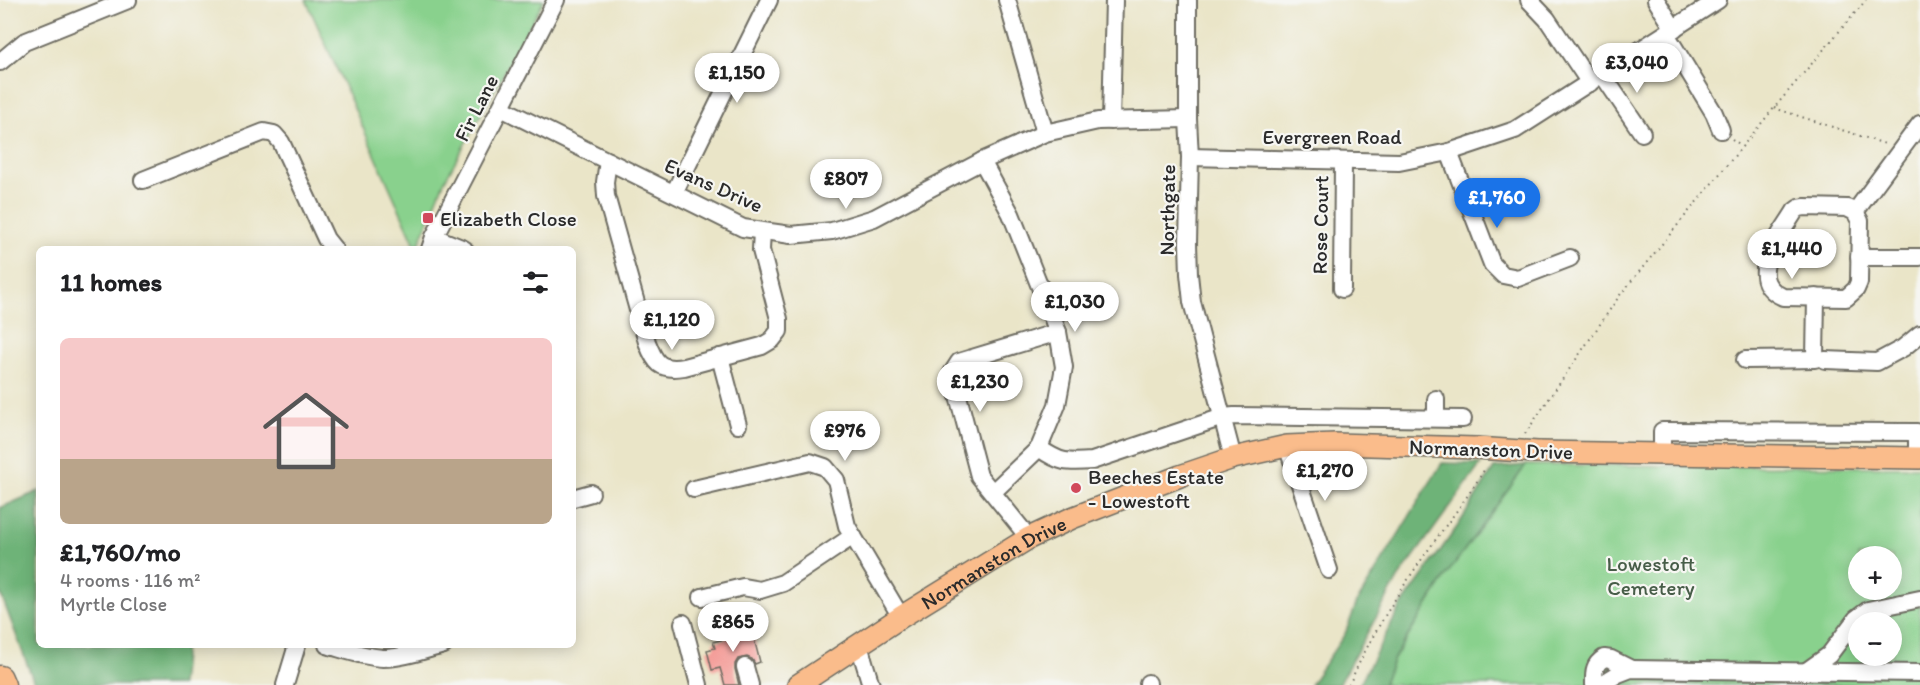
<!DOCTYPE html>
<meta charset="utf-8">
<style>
:root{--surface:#fff;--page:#f6f6f6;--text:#202124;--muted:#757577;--line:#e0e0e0;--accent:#1a73e8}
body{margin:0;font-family:Itim,sans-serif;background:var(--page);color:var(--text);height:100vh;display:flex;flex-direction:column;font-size:22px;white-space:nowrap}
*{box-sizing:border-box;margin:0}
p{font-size:20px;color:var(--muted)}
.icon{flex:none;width:33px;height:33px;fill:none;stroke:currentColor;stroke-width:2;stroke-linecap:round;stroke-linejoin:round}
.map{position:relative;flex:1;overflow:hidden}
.sheet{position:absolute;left:36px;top:246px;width:540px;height:402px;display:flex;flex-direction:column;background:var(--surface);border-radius:9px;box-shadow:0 3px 15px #0003}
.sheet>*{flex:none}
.controls{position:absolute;left:1848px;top:546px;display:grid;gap:12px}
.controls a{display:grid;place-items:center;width:54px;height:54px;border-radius:50%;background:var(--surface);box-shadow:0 3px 15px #0003;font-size:30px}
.price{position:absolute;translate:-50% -51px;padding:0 14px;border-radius:21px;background:#fff;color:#222;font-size:20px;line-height:39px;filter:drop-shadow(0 2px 3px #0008)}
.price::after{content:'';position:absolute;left:50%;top:36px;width:18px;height:14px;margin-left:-9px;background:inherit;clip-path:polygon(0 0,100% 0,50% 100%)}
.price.current{background:var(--accent);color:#fff}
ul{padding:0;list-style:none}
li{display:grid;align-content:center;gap:12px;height:318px;padding:0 24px}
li+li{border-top:2px solid var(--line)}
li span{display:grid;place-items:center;height:186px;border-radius:9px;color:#555}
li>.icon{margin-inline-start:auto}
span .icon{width:108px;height:108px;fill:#fffc;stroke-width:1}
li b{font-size:26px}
h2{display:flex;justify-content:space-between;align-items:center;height:72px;padding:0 24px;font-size:26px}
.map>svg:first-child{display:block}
.green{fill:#89d18d;stroke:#5a7e5c;stroke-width:1.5;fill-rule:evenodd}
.forest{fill:#6eb378;stroke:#4c6f52;stroke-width:1.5}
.building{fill:#f49d99}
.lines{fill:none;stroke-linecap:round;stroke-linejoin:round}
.minor-casing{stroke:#6e6c62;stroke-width:20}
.major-casing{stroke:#6e6c62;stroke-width:24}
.highway-casing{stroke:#6e6c62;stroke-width:27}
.path{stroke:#6e6c62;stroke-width:2;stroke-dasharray:1.5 4.5;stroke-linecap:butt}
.minor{stroke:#fff;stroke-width:16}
.major{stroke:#fabc8b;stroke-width:21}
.highway{stroke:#fabc8b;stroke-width:24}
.major-bridge-casing{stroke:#6e6c62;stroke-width:24;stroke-linecap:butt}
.major-bridge{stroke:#fabc8b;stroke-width:21}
.poi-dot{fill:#d1495b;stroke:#f6f6f2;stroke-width:2}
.labels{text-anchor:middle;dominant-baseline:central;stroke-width:4.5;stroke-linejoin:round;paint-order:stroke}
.street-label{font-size:21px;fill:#2b2b2b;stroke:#f6f6f2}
.poi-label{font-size:21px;fill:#2b2b2b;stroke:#f6f6f2;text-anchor:start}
.park-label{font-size:21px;fill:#475d48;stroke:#f6f6f2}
</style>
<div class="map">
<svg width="1920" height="685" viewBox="0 0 1920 685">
<rect width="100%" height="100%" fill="#f6f6f2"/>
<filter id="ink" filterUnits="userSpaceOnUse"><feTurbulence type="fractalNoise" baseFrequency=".0167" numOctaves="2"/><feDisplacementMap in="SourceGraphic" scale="12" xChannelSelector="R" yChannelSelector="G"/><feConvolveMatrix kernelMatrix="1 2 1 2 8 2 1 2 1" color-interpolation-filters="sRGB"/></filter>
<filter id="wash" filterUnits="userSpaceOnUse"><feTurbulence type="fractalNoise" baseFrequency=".008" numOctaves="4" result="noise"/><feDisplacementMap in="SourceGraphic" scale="24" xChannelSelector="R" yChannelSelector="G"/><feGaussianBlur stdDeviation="1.35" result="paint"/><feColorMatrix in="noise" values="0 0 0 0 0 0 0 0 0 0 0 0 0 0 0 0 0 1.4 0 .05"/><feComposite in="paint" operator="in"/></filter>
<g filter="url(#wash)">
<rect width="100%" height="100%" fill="#eae5c8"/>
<g class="green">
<path d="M306,0h238l-100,182 -27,67z"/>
<path d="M1526,465l394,2v218h-537l11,-26 53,-85zM1858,556h34v34h-34zM1858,622h34v34h-34z"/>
</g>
<g class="forest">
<path d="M1442,463l39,1 -82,113 -61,108h-28l35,-51 12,-32z"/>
<path d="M1526,465l-79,109 -53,84 -11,27h-24l42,-79 56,-79 37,-59z"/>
<path d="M39,491v154h146l-4,40h-146l-35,-93v-84z"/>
</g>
<g id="blocks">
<path class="building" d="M742,623l3,10 7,-2 8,31 -5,2 -3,-5 -5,-2 -9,2 -3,5v5l4,16h-14l-5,-17 -8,2 -5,-20 8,-2 -2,-6 19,-5 -3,-10z"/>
</g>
</g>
<g filter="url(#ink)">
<use href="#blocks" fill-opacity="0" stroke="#6e6c62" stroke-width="1.5"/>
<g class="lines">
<defs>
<g id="minor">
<path d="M1007,0l38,133"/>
<path d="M1188,0v119l2,38 -2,86 1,31 3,28 41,156"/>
<path d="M1529,0l18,19 43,64"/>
<path d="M1656,0l18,29"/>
<path d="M1666,34l48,79 7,17"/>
<path d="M0,62l24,-20 104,-42"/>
<path d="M1602,74l40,59"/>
<path d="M501,108l242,120 48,7 41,-4 42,-13 108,-57 63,-28 53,-12 90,-2"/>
<path d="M1111,121l3,-121"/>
<path d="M1449,152l43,112 11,11 15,3 52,-20"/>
<path d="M1190,157l209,5 50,-10 66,-22 203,-130"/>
<path d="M608,161l-3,21 1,14 41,146c8,21 13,29 37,25l78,-21 10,-6 7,-9v-12l-18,-69 1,-19"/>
<path d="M982,161l29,53 47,118 6,35 -7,38 -18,43 -46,44"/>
<path d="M143,180l121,-48 10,2 7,8 45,97 8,10"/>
<path d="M674,193l95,-193"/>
<path d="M1805,207l42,1 8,4 5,9 -1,61 -3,7 -10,9 -63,-1c-41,-18 -2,-62 12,-86l4,-3z"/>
<path d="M1855,212l65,-88"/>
<path d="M434,237l30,12"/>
<path d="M430,249l4,-12 122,-237"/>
<path d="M1859,257h61"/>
<path d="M1342,289l1,-128"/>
<path d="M720,357l18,68"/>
<path d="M1745,360l70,-1 1,-62"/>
<path d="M1825,360l52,2 26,-14 17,-14"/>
<path d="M1436,417v-18"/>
<path d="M1287,446l42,124"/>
<path d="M1039,448c21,15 28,15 53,13l131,-44 11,-1 229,3"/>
<path d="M1662,455v-24l255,1v26"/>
<path d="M694,489l116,-27 15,5 11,13 11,46 54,91"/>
<path d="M573,498l18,-5"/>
<path d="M1029,538l-50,-62 -27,-103 7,-11 99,-30"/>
<path d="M702,597l41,-10 17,3 23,-7 70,-47"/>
<path d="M683,623l16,62"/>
<path d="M327,645c18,5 37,12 56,13 20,0 41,-8 61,-13"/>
<path d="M859,645l12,40"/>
<path d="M745,667l5,18"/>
<path d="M1805,672l24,-17 27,-36 12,-9 52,-11"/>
<path d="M1148,683v2"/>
<path d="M285,685l12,-40"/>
<path d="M1594,685c0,-13 -1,-20 10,-27l7,1 20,10"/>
<path d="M1600,685l18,-11 13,-5 289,4"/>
</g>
<g id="major">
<path d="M1538,452l382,6"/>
<path id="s1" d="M798,685l103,-68 128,-79 43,-20 108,-42 53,-18 54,-12 48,-2 141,4"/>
</g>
<path id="highway" d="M0,678l3,7"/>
</defs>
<use href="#minor" class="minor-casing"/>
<use href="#major" class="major-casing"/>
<use href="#highway" class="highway-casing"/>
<g class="path">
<path d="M1774,108l111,36"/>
<path d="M1732,139l10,7"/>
<path d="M1525,434l95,-139 154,-187 92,-108"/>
<path d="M1349,685c23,-53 56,-103 90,-150 16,-22 33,-44 47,-68"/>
</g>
<use href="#minor" class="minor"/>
<use href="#major" class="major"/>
<use href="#highway" class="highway"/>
<defs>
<path id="major-bridge" d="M1476,448l62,4"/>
</defs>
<use href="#major-bridge" class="major-bridge-casing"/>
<use href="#major-bridge" class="major-bridge"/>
</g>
</g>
<g class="poi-dot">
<rect x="422" y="212" width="12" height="12" rx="3"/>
<circle cx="1076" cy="488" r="6"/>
</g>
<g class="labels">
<g class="street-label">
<text transform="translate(476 108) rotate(-63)">Fir Lane</text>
<text x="1332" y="136">Evergreen Road</text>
<text transform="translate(714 185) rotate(24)">Evans Drive</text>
<text transform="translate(1167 210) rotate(-89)">Northgate</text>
<text transform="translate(1320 225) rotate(-89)">Rose Court</text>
<text transform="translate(1491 449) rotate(2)">Normanston Drive</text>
<text stroke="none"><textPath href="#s1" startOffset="231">Normanston Drive</textPath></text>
</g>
<g class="poi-label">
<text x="440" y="218">Elizabeth Close</text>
<text x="1088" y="476">Beeches Estate<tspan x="1088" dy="24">- Lowestoft</tspan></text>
</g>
<g class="park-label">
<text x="1651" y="563">Lowestoft<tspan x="1651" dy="24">Cemetery</tspan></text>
</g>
</g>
</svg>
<div class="controls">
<a>+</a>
<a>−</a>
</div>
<b class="price" style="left:1637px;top:94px">£3,040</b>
<b class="price" style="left:737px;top:104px">£1,150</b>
<b class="price" style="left:846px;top:210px">£807</b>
<b class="price current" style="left:1497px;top:229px">£1,760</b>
<b class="price" style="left:1792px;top:280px">£1,440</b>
<b class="price" style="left:1075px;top:333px">£1,030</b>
<b class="price" style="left:672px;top:351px">£1,120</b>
<b class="price" style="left:980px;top:413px">£1,230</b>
<b class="price" style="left:845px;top:462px">£976</b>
<b class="price" style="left:1325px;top:502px">£1,270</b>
<b class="price" style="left:733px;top:653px">£865</b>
<section class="sheet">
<h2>11 homes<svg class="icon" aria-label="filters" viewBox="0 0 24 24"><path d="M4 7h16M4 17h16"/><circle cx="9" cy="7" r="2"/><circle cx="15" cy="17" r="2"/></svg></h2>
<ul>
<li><span style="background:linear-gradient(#f6c9c9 65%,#b9a48a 0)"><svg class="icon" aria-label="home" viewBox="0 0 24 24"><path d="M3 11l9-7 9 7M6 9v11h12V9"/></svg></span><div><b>£1,760/mo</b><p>4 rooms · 116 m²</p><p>Myrtle Close</p></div></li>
</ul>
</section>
</div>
